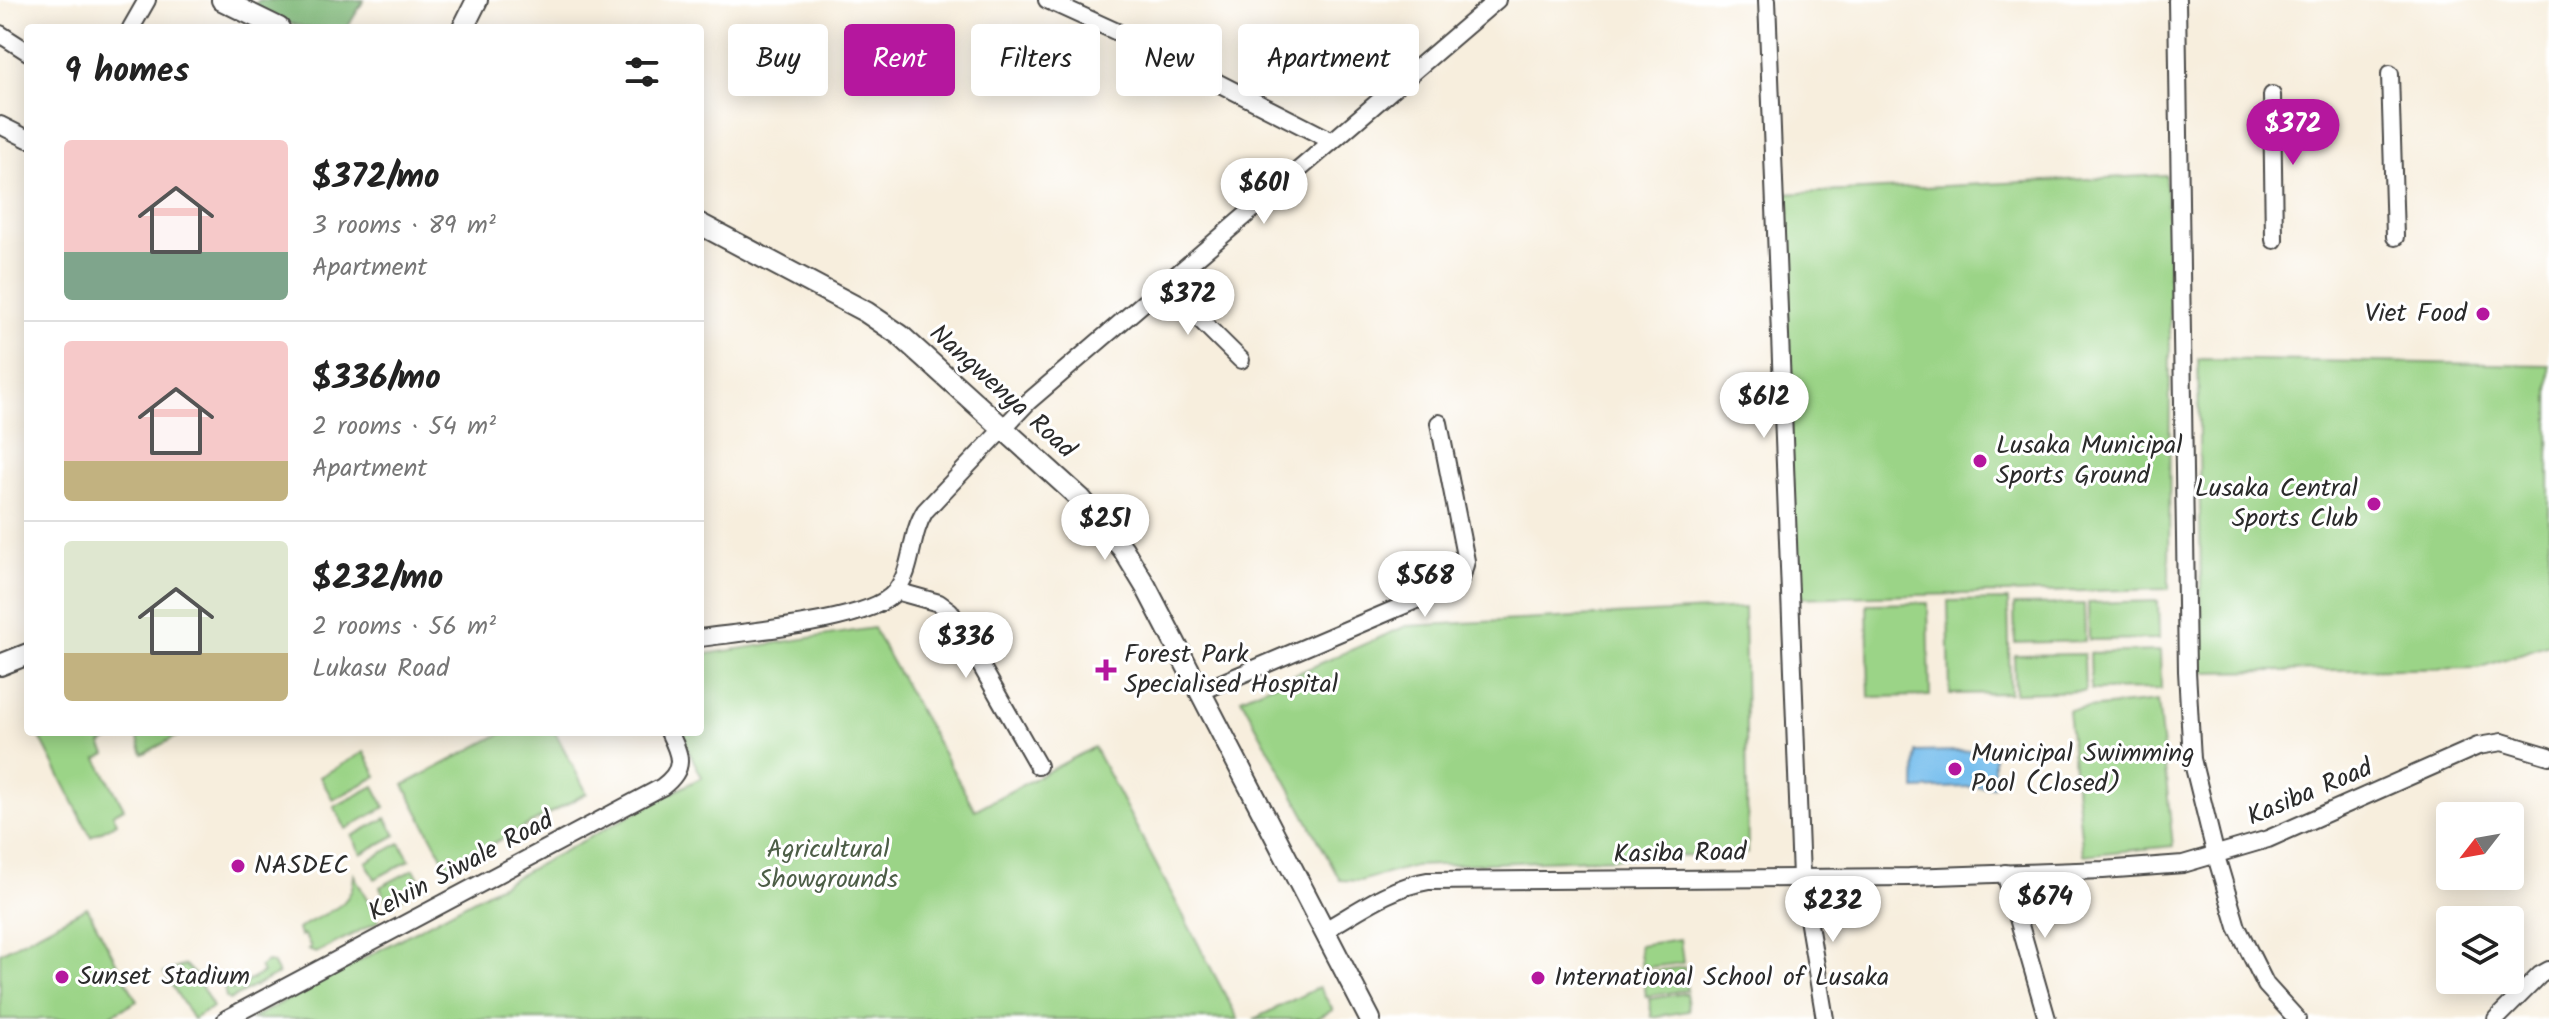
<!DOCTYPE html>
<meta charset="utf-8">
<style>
:root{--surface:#fff;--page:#f6f6f6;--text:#222;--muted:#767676;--line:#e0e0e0;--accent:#b5179e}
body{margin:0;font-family:Kalam,sans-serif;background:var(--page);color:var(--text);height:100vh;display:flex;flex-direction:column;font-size:30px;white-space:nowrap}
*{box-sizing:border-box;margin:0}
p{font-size:26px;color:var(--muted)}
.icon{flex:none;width:44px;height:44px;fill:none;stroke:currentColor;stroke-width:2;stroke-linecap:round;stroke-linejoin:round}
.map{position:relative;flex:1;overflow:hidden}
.drawer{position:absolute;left:24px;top:24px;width:680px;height:712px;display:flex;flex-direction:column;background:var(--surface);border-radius:8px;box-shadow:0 4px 20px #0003}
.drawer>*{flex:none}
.top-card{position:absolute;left:728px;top:24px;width:760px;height:72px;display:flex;gap:16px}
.needle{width:52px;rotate:239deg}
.tools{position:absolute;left:2436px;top:802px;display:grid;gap:16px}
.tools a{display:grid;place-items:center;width:88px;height:88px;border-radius:8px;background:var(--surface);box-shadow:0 4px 20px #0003;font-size:40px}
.price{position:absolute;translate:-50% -68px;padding:0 18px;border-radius:28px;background:#fff;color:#222;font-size:26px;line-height:52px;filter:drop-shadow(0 2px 4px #0008)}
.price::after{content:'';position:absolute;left:50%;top:48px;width:24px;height:18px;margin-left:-12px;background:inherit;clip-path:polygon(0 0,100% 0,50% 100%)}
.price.active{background:var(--accent);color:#fff}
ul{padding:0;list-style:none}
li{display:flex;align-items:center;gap:24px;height:200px;padding:0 40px}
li+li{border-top:2px solid var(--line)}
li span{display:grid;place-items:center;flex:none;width:224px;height:160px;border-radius:8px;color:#555}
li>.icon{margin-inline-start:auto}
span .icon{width:96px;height:96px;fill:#fffc;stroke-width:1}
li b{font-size:34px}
h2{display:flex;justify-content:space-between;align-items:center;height:96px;padding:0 40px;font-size:34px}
.tag{padding:0 28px;border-radius:8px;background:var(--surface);box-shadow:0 4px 20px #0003;font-size:28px;line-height:72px}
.tag.active{background:var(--accent);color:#fff}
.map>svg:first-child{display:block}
.green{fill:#9bd487;stroke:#638059;stroke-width:2}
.forest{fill:#7cb674;stroke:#547050;stroke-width:2}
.water{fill:#75bded;stroke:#50748c;stroke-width:2}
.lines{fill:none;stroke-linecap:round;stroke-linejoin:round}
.minor-casing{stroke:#4a4846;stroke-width:20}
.major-casing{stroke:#4a4846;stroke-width:24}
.minor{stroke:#fff;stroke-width:16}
.major{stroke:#fff;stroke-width:20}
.poi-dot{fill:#b5179e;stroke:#fff;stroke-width:3}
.labels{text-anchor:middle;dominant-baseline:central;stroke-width:6;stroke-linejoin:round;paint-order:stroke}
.poi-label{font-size:26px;fill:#2b2b2b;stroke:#fff;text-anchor:start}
.street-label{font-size:26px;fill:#2b2b2b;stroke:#fff}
.park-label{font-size:26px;fill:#4d5e47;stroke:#fff}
</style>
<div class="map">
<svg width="2549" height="1019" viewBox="0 0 2549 1019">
<rect width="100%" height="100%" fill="#fff"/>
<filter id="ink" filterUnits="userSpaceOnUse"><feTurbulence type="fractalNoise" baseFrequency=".0125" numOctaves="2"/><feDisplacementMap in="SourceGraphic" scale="16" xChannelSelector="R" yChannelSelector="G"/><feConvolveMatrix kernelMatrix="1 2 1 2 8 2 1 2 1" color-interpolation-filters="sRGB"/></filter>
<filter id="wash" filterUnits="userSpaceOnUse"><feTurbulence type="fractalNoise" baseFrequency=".006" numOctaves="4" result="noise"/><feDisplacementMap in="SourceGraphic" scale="32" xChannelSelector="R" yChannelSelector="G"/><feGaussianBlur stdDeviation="1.8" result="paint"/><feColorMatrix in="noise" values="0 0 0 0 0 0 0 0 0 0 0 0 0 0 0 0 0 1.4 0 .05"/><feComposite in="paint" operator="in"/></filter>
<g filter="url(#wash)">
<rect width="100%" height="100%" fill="#f7eedd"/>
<g class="green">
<path d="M2166,175l4,158 -1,256 -377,9 -9,-404z"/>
<path d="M2198,359l351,6v279l-70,24 -277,4z"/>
<path d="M2008,600l2,93 -60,1 -2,-93z"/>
<path d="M2158,601l1,38 -70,1 -1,-37z"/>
<path d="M1928,603l2,93 -61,1 -2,-93z"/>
<path d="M2084,604l1,37 -70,2 -1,-38z"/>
<path d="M1744,608l4,245 -334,13 -54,15 -20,-1 -99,-182 165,-72z"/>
<path d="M873,628l102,182 119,-63 144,272h-987l451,-242 -23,-45h21v-77z"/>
<path d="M2160,651l1,38 -70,1 -1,-37z"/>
<path d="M2084,654l1,37 -70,2 -1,-38z"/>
<path d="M2158,701l15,145 -90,9 -15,-145z"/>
<path d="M55,732h69l-23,12 5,10 -9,5 27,49 -11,6 4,9 -26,14 -52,-102z"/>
<path d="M131,732h54l-42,22 -7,-20 -3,1z"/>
<path d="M504,732h51l32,61 -139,75 -44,-83z"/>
<path d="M364,752l13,24 -44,24 -13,-23z"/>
<path d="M374,786l11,21 -39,22 -12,-22z"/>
<path d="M386,818l10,17 -35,19 -9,-18z"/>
<path d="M400,843l10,17 -35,19 -9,-17z"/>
<path d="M414,869l9,17 -34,19 -9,-18z"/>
<path d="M354,875l25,46 -63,32 -8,-3 3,-3 -7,-12 -4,1 -2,-7c25,-18 55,-18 56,-54z"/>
<path d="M87,907l50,94 -33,18h-104v-66z"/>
<path d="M1680,939l3,24 -41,5 -3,-23z"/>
<path d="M266,962l6,1 6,11 -49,26 -3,-3 -2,-10 5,-3 3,6 31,-17 -3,-6z"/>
<path d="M185,965l10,10 18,32 -20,12 -29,-46z"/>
<path d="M1684,967l3,23 -41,6 -3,-24z"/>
<path d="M1319,987l14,23 -17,9h-62z"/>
<path d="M1686,993l3,18 -37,6 -3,-18z"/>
</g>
<path class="forest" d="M259,0h105l-17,28h-39l-60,-15z"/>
<path class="water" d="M1994,750v36l-79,3 1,-37z"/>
</g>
<g filter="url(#ink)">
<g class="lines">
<defs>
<g id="minor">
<path d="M1047,0l79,36 206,105"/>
<path d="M1767,0l34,877 24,142"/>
<path d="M2177,0l10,671 5,88 24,97 21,71 29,58 31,34"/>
<path d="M131,28l16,-28"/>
<path d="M0,34l28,18"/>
<path d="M2390,74l5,163"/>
<path d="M2272,95l2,145"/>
<path d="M0,125l28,14"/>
<path d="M1165,285l76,75"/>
<path d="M896,591l43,12 11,8 88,155"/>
<path d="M700,638c42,-6 171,-16 195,-46 19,-23 14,-56 30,-81l103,-109 469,-402"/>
<path d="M1200,692l240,-102 22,-14 4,-15 -27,-138"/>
<path d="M2005,873l42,146"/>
<path d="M1325,930c32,-18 65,-43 103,-49l481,-4 194,-7 80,-6 85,-25 210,-93 24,-4 47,14"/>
<path d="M226,1019l436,-232c24,-18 19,-31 7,-55"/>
<path d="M2496,1019l44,-44 9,-5"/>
</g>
<g id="major">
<path d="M222,0l57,28"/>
<path d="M463,28l14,-28"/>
<path d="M700,224l166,88 34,23 181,164 42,50 23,38 224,432"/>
<path d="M0,665l28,-11"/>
</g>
</defs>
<use href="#minor" class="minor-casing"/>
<use href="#major" class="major-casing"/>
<use href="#minor" class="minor"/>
<use href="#major" class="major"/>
</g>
</g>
<g class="poi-dot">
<circle cx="2483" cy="314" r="8"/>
<circle cx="1980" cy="461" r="8"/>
<circle cx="2374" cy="504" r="8"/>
<path d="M1102 658h8v8h8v8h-8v8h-8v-8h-8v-8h8z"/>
<circle cx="1955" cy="769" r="8"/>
<circle cx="238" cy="866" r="8"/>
<circle cx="62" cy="977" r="8"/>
<circle cx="1538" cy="978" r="8"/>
</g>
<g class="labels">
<g class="poi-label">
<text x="2467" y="314" text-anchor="end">Viet Food</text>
<text x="1996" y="446">Lusaka Municipal<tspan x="1996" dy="30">Sports Ground</tspan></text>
<text x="2358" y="489" text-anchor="end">Lusaka Central<tspan x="2358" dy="30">Sports Club</tspan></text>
<text x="1124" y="655">Forest Park<tspan x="1124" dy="30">Specialised Hospital</tspan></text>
<text x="1971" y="754">Municipal Swimming<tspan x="1971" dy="30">Pool (Closed)</tspan></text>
<text x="254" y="866">NASDEC</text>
<text x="78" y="977">Sunset Stadium</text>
<text x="1554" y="978">International School of Lusaka</text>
</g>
<g class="street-label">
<text transform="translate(1002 392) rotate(42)">Nangwenya Road</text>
<text transform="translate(2310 793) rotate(-23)">Kasiba Road</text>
<text transform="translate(1680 854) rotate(-1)">Kasiba Road</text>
<text transform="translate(461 867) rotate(-28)">Kelvin Siwale Road</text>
</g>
<g class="park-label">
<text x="828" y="850">Agricultural<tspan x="828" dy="30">Showgrounds</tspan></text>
</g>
</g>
</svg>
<div class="tools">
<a><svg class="needle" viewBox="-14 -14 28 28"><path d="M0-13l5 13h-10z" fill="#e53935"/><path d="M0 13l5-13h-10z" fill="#767676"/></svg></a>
<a><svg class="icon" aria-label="layers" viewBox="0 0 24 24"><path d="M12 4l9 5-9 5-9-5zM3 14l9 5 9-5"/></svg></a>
</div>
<b class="price active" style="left:2293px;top:167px">$372</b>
<b class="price" style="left:1264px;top:226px">$601</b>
<b class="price" style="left:1188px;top:337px">$372</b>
<b class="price" style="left:1764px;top:440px">$612</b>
<b class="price" style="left:1105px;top:562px">$251</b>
<b class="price" style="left:1425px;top:619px">$568</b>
<b class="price" style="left:966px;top:680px">$336</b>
<b class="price" style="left:2045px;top:940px">$674</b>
<b class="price" style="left:1833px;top:944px">$232</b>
<div class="top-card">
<a class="tag">Buy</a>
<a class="tag active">Rent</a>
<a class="tag">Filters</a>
<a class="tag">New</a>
<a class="tag">Apartment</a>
</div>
<section class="drawer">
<h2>9 homes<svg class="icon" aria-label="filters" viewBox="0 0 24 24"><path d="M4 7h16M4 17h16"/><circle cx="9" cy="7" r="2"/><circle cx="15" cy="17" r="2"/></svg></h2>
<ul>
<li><span style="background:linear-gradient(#f6c9c9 70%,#7fa58c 0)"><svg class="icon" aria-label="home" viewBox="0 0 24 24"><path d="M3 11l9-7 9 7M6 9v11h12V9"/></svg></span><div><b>$372/mo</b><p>3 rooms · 89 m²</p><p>Apartment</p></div></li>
<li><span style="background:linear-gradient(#f6c9c9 75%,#c2b280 0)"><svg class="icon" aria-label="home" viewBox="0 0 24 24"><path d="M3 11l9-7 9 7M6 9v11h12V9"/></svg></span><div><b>$336/mo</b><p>2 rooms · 54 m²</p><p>Apartment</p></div></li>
<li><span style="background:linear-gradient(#dfe7d0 70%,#c2b280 0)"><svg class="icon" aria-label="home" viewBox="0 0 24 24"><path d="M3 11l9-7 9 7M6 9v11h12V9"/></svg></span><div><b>$232/mo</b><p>2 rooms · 56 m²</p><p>Lukasu Road</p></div></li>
</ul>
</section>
</div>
